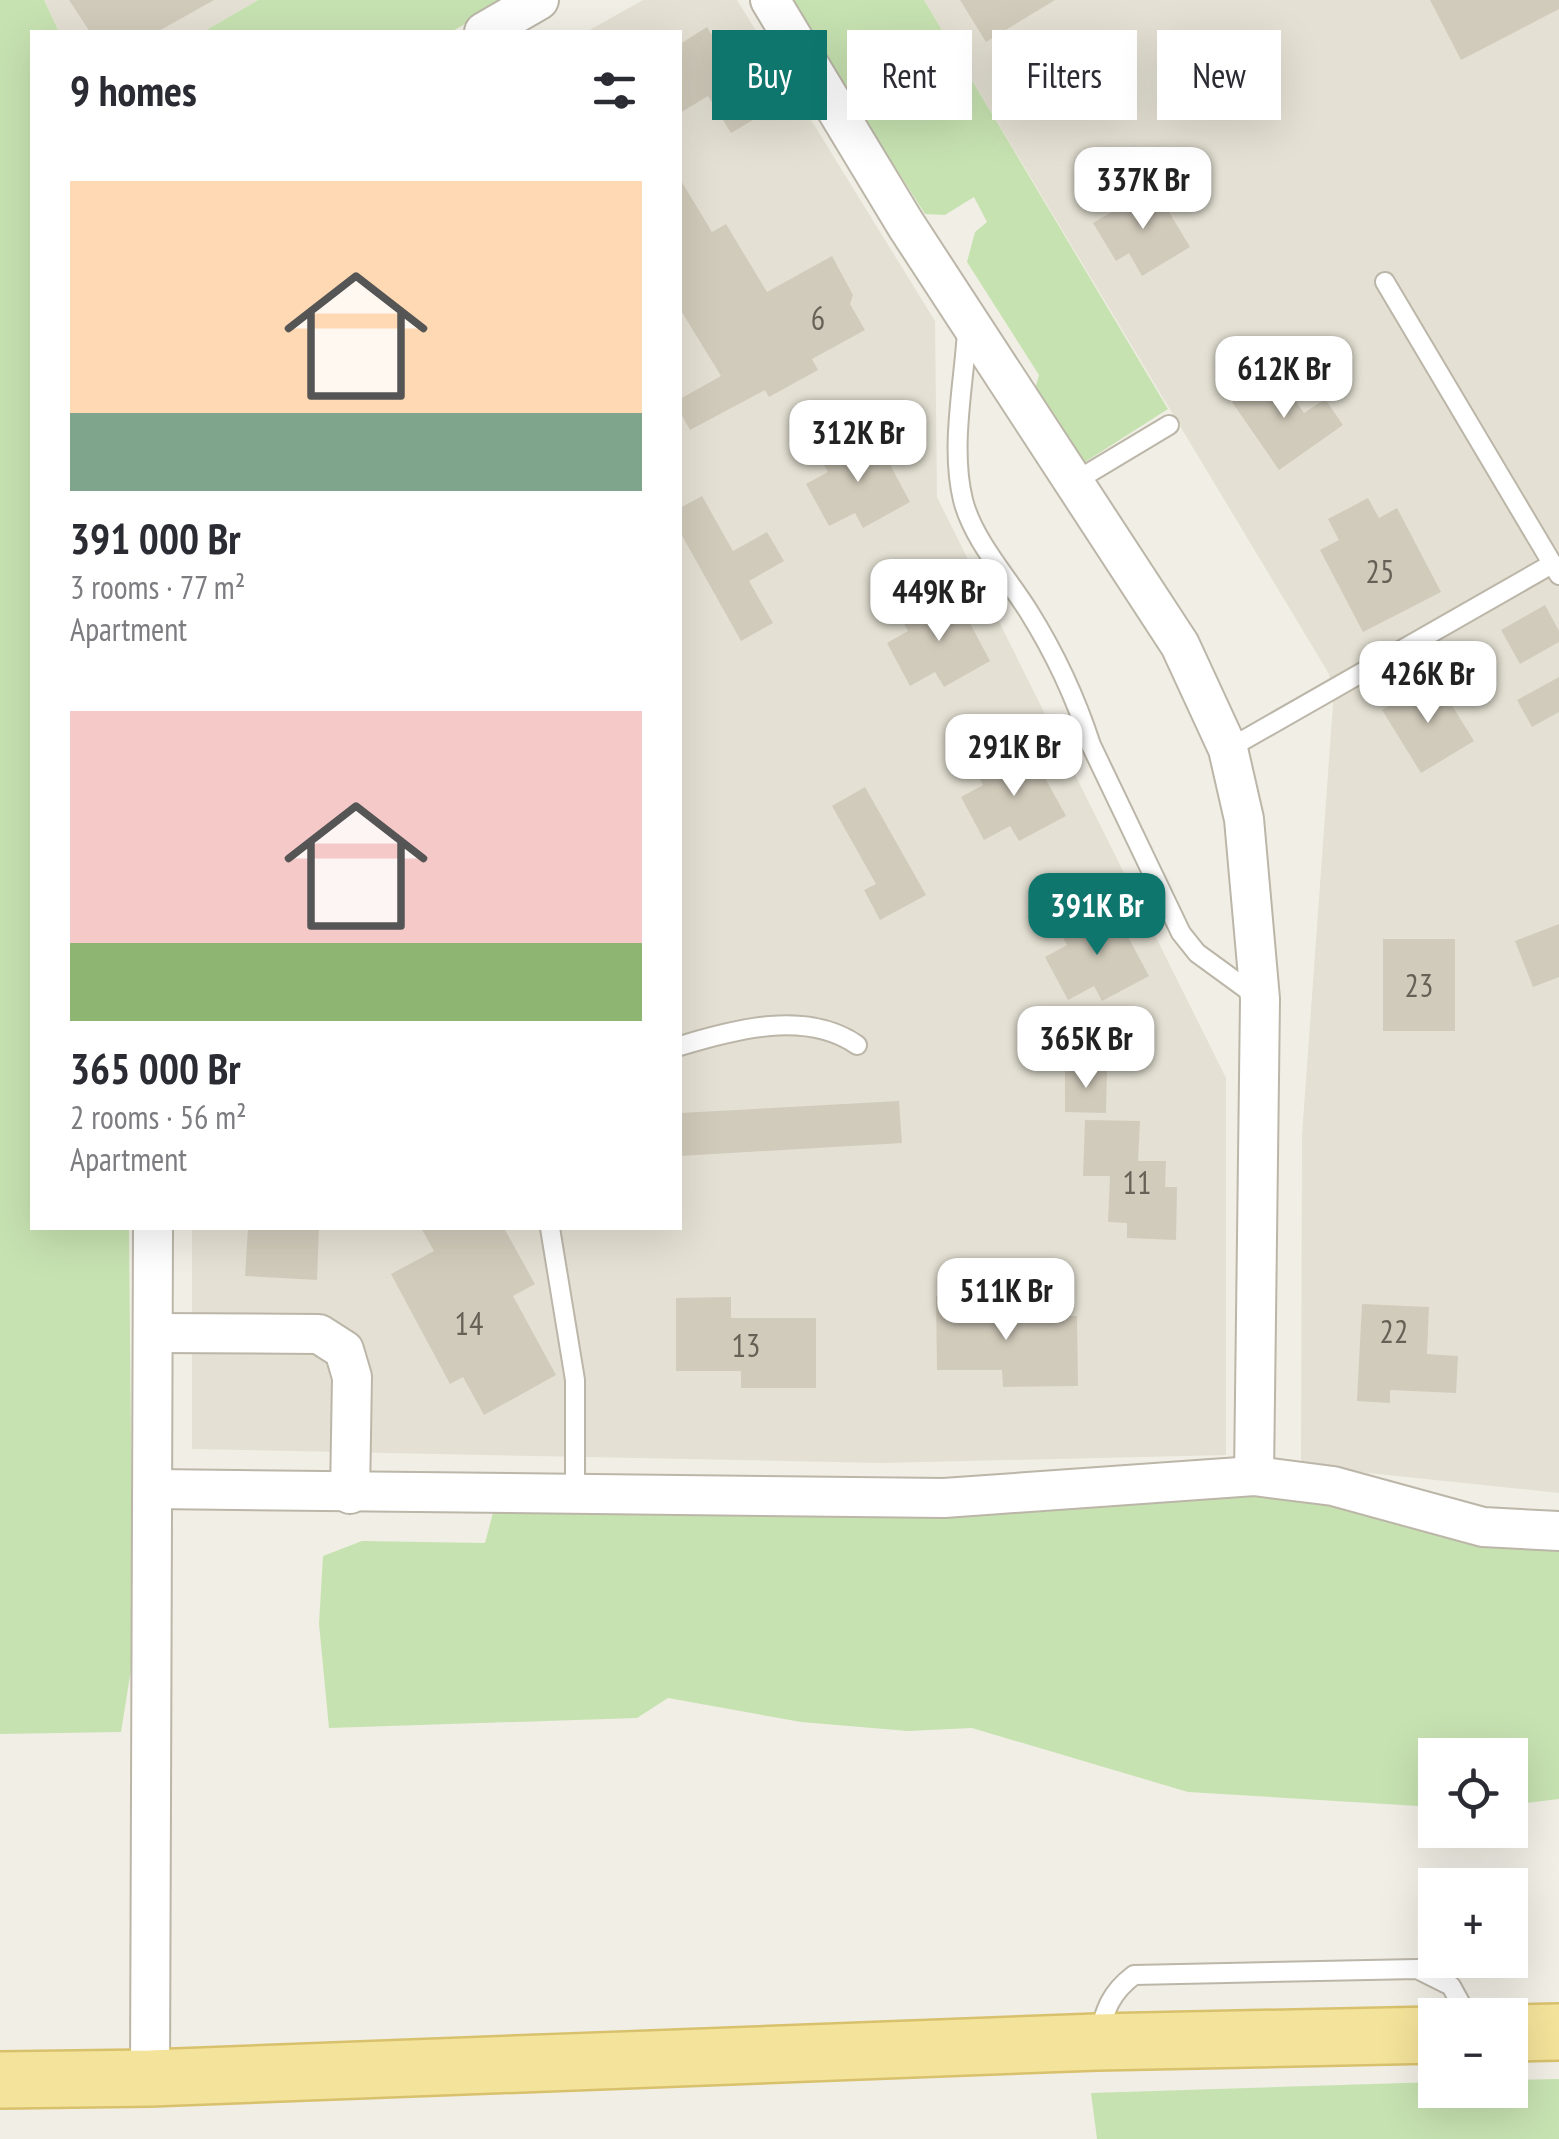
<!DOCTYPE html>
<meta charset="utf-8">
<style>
:root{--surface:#fff;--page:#f2f2f3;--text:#2b2b33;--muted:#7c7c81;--accent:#0f766e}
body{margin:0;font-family:"PT Sans Narrow",sans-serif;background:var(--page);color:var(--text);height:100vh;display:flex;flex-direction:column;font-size:38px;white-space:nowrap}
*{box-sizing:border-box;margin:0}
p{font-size:32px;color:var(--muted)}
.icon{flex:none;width:55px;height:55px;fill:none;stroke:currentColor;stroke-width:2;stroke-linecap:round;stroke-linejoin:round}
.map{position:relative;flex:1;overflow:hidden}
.drawer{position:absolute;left:30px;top:30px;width:652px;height:1200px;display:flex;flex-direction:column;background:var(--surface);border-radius:0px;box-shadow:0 10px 40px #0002}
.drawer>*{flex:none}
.banner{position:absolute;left:712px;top:30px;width:695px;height:90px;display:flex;gap:20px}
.tools{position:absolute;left:1418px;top:1738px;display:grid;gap:20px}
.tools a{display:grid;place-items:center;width:110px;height:110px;border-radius:0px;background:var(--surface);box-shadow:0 10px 40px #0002;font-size:50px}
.price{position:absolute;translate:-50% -85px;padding:0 22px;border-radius:20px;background:#fff;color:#222;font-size:32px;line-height:65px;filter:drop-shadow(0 2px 5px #0008)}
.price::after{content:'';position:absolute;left:50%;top:60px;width:30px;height:22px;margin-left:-15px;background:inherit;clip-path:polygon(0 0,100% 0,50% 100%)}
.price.selected{background:var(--accent);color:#fff}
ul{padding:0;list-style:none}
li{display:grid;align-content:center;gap:20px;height:530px;padding:0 40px}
li span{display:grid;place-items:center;height:310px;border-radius:0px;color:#555}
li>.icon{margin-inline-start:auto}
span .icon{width:180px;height:180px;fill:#fffc;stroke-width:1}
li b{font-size:42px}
h2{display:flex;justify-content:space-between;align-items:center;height:120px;padding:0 40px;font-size:42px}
.tag{padding:0 35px;border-radius:0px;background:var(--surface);box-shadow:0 10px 40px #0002;font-size:35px;line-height:90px}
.tag.selected{background:var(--accent);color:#fff}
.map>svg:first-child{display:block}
.residential{fill:#e4e0d3}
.green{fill:#c7e2b1}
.building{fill:#d1cbbb}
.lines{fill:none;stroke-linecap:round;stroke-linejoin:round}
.lane-casing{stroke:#bbb6a8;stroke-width:22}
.street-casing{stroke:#bbb6a8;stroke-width:42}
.primary-casing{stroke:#d8c16c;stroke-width:60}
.lane{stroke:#fff;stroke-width:18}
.street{stroke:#fff;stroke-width:38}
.primary{stroke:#f4e39a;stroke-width:55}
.labels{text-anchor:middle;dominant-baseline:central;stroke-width:9;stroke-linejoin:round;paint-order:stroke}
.number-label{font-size:32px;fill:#666156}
</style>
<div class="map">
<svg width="1559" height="2139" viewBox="0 0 1559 2139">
<rect width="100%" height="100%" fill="#f1eee5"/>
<g class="residential">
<path d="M44,0h214l-55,32h-144z"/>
<path d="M643,0h94l198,321 2,176 289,581v377l-344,8 -690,-14v-221h488v-1196h-94z"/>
<path d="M924,0h635v1493l-258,-27 1,-331 31,-431 -4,-30z"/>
</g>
<g class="green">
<path d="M0,0h44l15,32h-27v1196h97l4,429 -12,75 -121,2z"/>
<path d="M258,0h248l-55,32h-248z"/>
<path d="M789,0h135l244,409 -86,55 -47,-75 4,-14 -72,-113 8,-30 12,-10 -13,-25 -29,18 -20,-1z"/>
<path d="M1255,1488l304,59v252l-49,6v-50h-75v52l-247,-15 -216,-64 -64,3 -107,-9 -133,-24 -31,20 -308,10 -10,-104 4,-68 39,-15 123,2 9,-34z"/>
<path d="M1559,2079v60h-462l-6,-46 344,-11v8h75v-10z"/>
</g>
<g class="building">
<path d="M69,0h145l-57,32h-67z"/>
<path d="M960,0h95l-69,42z"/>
<path d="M1430,0h129v9l-98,51z"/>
<path d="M707,27l30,48 13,-8 25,40 -44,26 -23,-37 -28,17v-69z"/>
<path d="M680,179l32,53 14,-8 41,68 65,-36 21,39 -3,9 15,26 -53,29 6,11 -49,27 -4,-7 -75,40 -10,-18v-13l41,-23 -41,-67z"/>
<path d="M1154,187l36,60 -48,29 -13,-23 -13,8 -23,-38z"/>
<path d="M1275,372l29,41 21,-14 18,26 -64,45 -47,-68z"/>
<path d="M873,433l37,69 -47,26 -8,-15 -26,13 -23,-42 22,-12 -6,-11z"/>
<path d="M702,496l31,55 34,-19 17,29 -35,20 24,42 -32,18 -61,-109v-24z"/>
<path d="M1368,498l11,20 18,-10 44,84 -78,40 -43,-82 19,-10 -11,-21z"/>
<path d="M954,593l36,68 -46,26 -9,-15 -25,14 -23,-43 21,-12 -6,-11z"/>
<path d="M1545,605l14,26v11l-39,22 -19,-34z"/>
<path d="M1559,677v35l-27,15 -15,-27z"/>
<path d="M1435,678l39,63 -53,32 -39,-63z"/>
<path d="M1028,747l38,69 -47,25 -9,-15 -26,14 -23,-43 22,-12 -5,-10z"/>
<path d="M865,787l61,108 -46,25 -16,-30 12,-6 -44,-78z"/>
<path d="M1112,907l37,69 -47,25 -8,-15 -26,14 -23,-43 22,-12 -6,-11z"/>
<path d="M1559,924v53l-26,10 -18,-46z"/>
<rect x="1383" y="939" width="72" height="92"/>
<path d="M1065,1070l42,1 -1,42 -41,-1z"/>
<path d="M899,1101l3,42 -222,13v-43z"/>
<path d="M1085,1120l55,1 -2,40h28l-1,26h12l-1,53 -49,-2v-15l-19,-1 2,-46h-27z"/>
<path d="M248,1228h71l-2,52 -72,-4z"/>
<path d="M421,1228h83l31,56 -22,12 43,79 -72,40 -21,-38 -13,7 -59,-110 43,-23z"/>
<path d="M936,1296h56v21l85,-1 1,70 -75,1 -1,-17h-65z"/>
<path d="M731,1297v21h85v70h-75v-17h-65v-73z"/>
<path d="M1362,1304l67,3 -2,47 31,2 -2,37 -66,-3v13l-33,-2z"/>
</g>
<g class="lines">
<defs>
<g id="lane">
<path d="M1385,282l174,293"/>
<path d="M967,331c-3,53 -17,116 -4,169 10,40 45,78 66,112 25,40 47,87 62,133l90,188 16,20 59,43"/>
<path d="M1074,482l95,-57"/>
<path d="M1228,749l324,-185"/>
<path d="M680,1046c55,-17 127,-36 177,-1"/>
<path d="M550,1228l25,152v114"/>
<path d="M1098,2038c7,-28 12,-45 36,-63l283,-6 34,17 16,29"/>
</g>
<g id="street">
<path d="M770,0l136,225 274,420 48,104 16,70 16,180 -6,477"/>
<path d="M484,32l55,-32"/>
<path d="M155,1333l164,1 25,16 8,27 -2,117"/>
<path d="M155,1489l789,9 310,-22 79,10 150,41 76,4"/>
<path d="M150,2078l3,-850"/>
</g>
<g id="primary">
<path d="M1510,2033l49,-1"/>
<path d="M0,2080l150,-2 947,-36 338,-7"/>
</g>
</defs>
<use href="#lane" class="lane-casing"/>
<use href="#street" class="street-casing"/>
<use href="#primary" class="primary-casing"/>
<use href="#lane" class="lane"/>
<use href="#street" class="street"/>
<use href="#primary" class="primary"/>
</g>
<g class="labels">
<g class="number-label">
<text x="818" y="318">6</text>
<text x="1380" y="571">25</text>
<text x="1419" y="985">23</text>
<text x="1137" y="1182">11</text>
<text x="469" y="1323">14</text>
<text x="1394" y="1331">22</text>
<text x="746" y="1345">13</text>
</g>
</g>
</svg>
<div class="tools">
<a><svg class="icon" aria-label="locate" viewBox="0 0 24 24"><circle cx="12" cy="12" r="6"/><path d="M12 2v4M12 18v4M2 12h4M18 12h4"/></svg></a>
<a>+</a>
<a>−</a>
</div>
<b class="price" style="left:1143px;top:232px">337K Br</b>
<b class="price" style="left:1284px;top:421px">612K Br</b>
<b class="price" style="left:858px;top:485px">312K Br</b>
<b class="price" style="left:939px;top:644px">449K Br</b>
<b class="price" style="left:1428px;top:726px">426K Br</b>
<b class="price" style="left:1014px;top:799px">291K Br</b>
<b class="price selected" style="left:1097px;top:958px">391K Br</b>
<b class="price" style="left:1086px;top:1091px">365K Br</b>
<b class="price" style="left:1006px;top:1343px">511K Br</b>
<div class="banner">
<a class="tag selected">Buy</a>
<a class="tag">Rent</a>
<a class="tag">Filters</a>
<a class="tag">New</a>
</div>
<section class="drawer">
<h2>9 homes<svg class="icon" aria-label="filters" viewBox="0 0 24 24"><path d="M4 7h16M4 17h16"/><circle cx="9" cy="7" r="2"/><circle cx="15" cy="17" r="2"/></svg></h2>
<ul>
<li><span style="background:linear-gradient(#ffd9b3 75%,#7fa58c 0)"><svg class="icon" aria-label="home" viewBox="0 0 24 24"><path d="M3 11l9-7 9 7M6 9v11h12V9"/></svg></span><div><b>391 000 Br</b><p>3 rooms · 77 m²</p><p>Apartment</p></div></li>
<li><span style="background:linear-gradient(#f6c9c9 75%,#8fb573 0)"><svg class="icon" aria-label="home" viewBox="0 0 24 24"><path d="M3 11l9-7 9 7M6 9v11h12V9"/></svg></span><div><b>365 000 Br</b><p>2 rooms · 56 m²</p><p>Apartment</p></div></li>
</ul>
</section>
</div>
